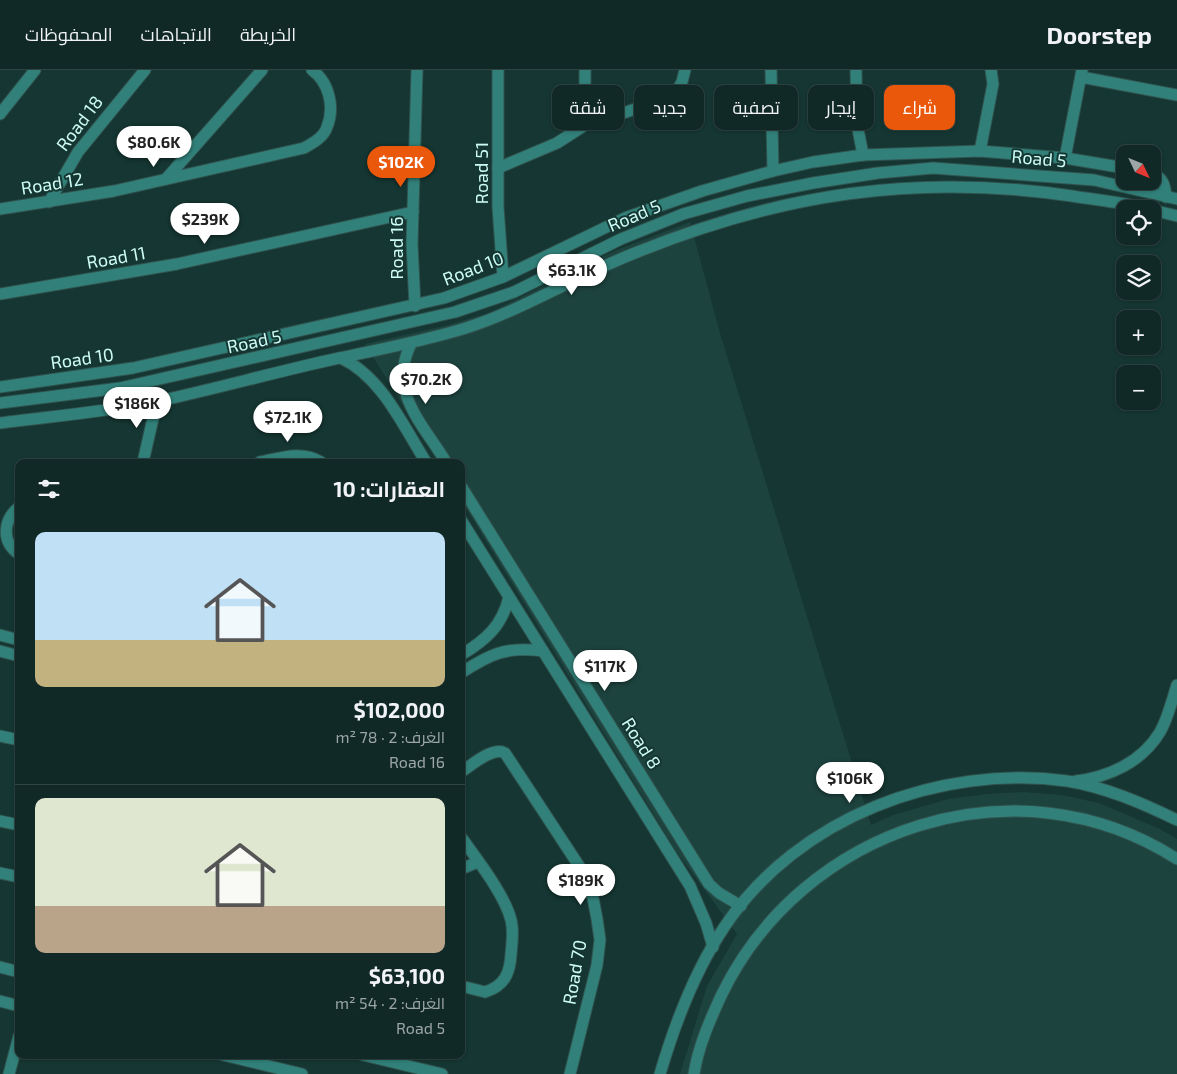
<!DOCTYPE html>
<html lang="ar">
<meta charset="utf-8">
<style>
:root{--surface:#102826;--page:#19302e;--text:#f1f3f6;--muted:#9ca6a7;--line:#304443;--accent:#ea580c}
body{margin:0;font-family:"Exo 2",Cairo,sans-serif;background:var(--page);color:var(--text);direction:rtl;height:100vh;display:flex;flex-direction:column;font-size:19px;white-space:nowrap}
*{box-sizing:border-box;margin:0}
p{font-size:16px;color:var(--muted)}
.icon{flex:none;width:28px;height:28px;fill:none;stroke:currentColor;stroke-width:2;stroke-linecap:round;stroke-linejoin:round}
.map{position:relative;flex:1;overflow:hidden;direction:ltr}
.panel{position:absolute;left:15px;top:389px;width:450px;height:600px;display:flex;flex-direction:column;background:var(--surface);border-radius:10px;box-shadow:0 1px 4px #0004,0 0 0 1px var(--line);direction:rtl}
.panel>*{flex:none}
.guide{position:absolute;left:480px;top:15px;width:475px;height:45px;direction:rtl;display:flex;gap:10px}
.needle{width:32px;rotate:133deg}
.fabs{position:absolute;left:1116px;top:75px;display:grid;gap:10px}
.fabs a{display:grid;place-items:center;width:45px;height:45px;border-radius:10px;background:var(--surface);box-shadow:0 1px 4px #0004,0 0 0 1px var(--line);font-size:25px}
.price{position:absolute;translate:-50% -42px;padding:0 11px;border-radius:18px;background:#fff;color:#222;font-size:16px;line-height:32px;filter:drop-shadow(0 1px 2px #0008)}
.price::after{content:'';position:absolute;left:50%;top:30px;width:15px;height:11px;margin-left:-8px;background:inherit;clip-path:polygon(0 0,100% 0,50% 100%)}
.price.current{background:var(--accent);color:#fff}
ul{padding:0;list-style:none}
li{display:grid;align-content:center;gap:10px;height:265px;padding:0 20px}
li+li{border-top:1px solid var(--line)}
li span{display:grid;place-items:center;height:155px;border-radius:10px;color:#555}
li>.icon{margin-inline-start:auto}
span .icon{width:90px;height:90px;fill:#fffc;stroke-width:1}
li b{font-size:21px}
h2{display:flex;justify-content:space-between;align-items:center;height:60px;padding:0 20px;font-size:21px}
.chip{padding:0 18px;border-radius:10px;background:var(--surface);box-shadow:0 1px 4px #0004,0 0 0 1px var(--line);font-size:18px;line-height:45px}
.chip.current{background:var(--accent);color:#fff}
header{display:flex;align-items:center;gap:30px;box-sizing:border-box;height:70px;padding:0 25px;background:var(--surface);border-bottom:1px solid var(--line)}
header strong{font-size:24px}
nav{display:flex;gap:28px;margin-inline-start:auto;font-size:18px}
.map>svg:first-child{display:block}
.built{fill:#1d433f}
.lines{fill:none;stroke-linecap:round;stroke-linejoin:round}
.minor-casing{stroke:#31534f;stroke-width:13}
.minor{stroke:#31817a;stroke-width:11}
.labels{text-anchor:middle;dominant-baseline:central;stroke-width:4;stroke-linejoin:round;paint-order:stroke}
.street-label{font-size:18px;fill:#cdfcf6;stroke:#153632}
</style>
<header>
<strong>Doorstep</strong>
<nav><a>الخريطة</a><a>الاتجاهات</a><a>المحفوظات</a></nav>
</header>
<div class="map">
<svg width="1177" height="1004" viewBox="0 0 1177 1004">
<rect width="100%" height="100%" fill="#153632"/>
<path class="built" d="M690,152l30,111 151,492 22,-10 55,-16 38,-5 38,-2 38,3 37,8 61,26 17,10v235h-497l27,-88 30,-52 -61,-83 -215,-351v-38h-23l-73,-118 83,-19 43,-13 123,-61z"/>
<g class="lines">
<defs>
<g id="minor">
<path d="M498,0v137l5,70"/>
<path d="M771,0l2,101"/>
<path d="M856,0l1,54 6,31"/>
<path d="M1081,7l96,18"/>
<path d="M0,44l35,-44"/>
<path d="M585,55v-55"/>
<path d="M980,81l13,-67 -2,-14"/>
<path d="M1065,88l17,-88"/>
<path d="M498,98l59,-25 28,-18 79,-25 14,-11 4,-7 3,-12"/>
<path d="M1152,103c11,5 13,12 14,24"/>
<path d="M166,109l96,-109"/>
<path d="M49,132l29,-50 67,-82"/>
<path d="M0,139l114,-18 190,-43c9,-5 20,-11 23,-21 8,-20 2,-45 -15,-57"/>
<path d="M1152,140l25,6"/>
<path d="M0,224l177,-30 236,-52"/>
<path d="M415,236l-3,-62 5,-174"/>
<path d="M411,274c-24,47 12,80 35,118"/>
<path d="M341,288c41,19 62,68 85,104"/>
<path d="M0,317l133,-19 311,-70 59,-21 122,-59 77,-27 71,-20 40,-9 50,-7 117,-4 85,7 60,10"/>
<path d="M0,333l120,-15 335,-76 59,-20 107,-53 62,-25 64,-18 66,-13 65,-10 55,-5 161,12 83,19"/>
<path d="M0,353c53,-7 107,-11 159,-22 60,-13 120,-30 180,-43 43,-9 85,-17 127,-30 59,-19 112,-53 169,-75 145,-59 280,-80 437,-57 25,4 51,6 76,13"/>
<path d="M143,392l14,-61"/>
<path d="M260,392c21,-4 41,-12 61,0"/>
<path d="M461,416l248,398 10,9 22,13"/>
<path d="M19,437c-16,13 -18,35 0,47"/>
<path d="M461,450l229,366 16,37 7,24"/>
<path d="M0,565l19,5"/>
<path d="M0,581l19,5"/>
<path d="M461,585c25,-15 41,-29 48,-58"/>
<path d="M461,603c29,-19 46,-27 82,-22"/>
<path d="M0,666l19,4"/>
<path d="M461,702c11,-7 32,-26 44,-19l78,119 10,26 4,21 3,21 -3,25 -27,109"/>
<path d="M1076,711c33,-4 66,-19 84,-49 8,-14 12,-32 17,-47"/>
<path d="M0,751l19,4"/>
<path d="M461,767c15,21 44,58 50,83 3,11 1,23 0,34 -1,20 -7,32 -26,38l-24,-6"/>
<path d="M461,799l17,-7"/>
<path d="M0,803l19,4"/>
<path d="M0,897l19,5"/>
<path d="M0,931l19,5"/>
<path d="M223,985l79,19"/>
<path d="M363,985l79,19"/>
<path d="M9,1004l10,-38"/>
<path d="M660,1004c15,-51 35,-104 65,-148 73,-109 215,-162 342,-145 38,6 75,22 110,39"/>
<path d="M694,1004c4,-27 16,-54 27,-78 81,-169 296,-240 456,-137"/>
</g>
</defs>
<use href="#minor" class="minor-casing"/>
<use href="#minor" class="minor"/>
</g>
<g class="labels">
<g class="street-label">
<text transform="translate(79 53) rotate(-53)">Road 18</text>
<text transform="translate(1039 88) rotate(5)">Road 5</text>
<text transform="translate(481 103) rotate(-90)">Road 51</text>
<text transform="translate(52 113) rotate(-9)">Road 12</text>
<text transform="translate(634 145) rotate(-23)">Road 5</text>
<text transform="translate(396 178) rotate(-90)">Road 16</text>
<text transform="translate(116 187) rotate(-10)">Road 11</text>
<text transform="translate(473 198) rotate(-21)">Road 10</text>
<text transform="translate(254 271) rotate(-12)">Road 5</text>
<text transform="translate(82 288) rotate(-8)">Road 10</text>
<text transform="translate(642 673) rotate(58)">Road 8</text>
<text transform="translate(574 902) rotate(-80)">Road 70</text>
</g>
</g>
</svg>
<div class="fabs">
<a><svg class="needle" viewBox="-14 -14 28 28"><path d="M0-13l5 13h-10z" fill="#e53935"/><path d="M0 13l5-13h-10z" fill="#9ca6a7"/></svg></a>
<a><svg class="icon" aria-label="locate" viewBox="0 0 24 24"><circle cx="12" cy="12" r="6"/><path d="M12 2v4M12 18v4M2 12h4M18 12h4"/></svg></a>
<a><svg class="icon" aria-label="layers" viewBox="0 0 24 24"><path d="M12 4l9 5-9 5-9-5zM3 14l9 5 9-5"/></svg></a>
<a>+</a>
<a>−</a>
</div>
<b class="price" style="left:154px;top:98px">$80.6K</b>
<b class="price current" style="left:401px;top:118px">$102K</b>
<b class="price" style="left:205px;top:175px">$239K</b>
<b class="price" style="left:572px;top:226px">$63.1K</b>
<b class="price" style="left:426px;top:335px">$70.2K</b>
<b class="price" style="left:137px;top:359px">$186K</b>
<b class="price" style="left:288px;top:373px">$72.1K</b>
<b class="price" style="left:605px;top:622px">$117K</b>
<b class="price" style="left:850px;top:734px">$106K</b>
<b class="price" style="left:581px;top:836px">$189K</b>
<div class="guide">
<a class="chip current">شراء</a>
<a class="chip">إيجار</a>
<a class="chip">تصفية</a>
<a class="chip">جديد</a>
<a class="chip">شقة</a>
</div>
<section class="panel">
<h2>العقارات: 10<svg class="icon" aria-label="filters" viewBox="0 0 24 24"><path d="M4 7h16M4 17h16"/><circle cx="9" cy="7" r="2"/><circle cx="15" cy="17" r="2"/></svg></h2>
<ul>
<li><span style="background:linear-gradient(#bfe0f5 70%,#c2b280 0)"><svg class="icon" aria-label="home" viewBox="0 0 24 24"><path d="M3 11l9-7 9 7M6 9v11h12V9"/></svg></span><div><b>$102,000</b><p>الغرف: 2 · 78 m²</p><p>Road 16</p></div></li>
<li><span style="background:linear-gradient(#dfe7d0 70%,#b9a48a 0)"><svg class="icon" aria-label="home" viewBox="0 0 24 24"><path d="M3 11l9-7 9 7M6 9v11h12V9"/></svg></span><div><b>$63,100</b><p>الغرف: 2 · 54 m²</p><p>Road 5</p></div></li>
</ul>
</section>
</div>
